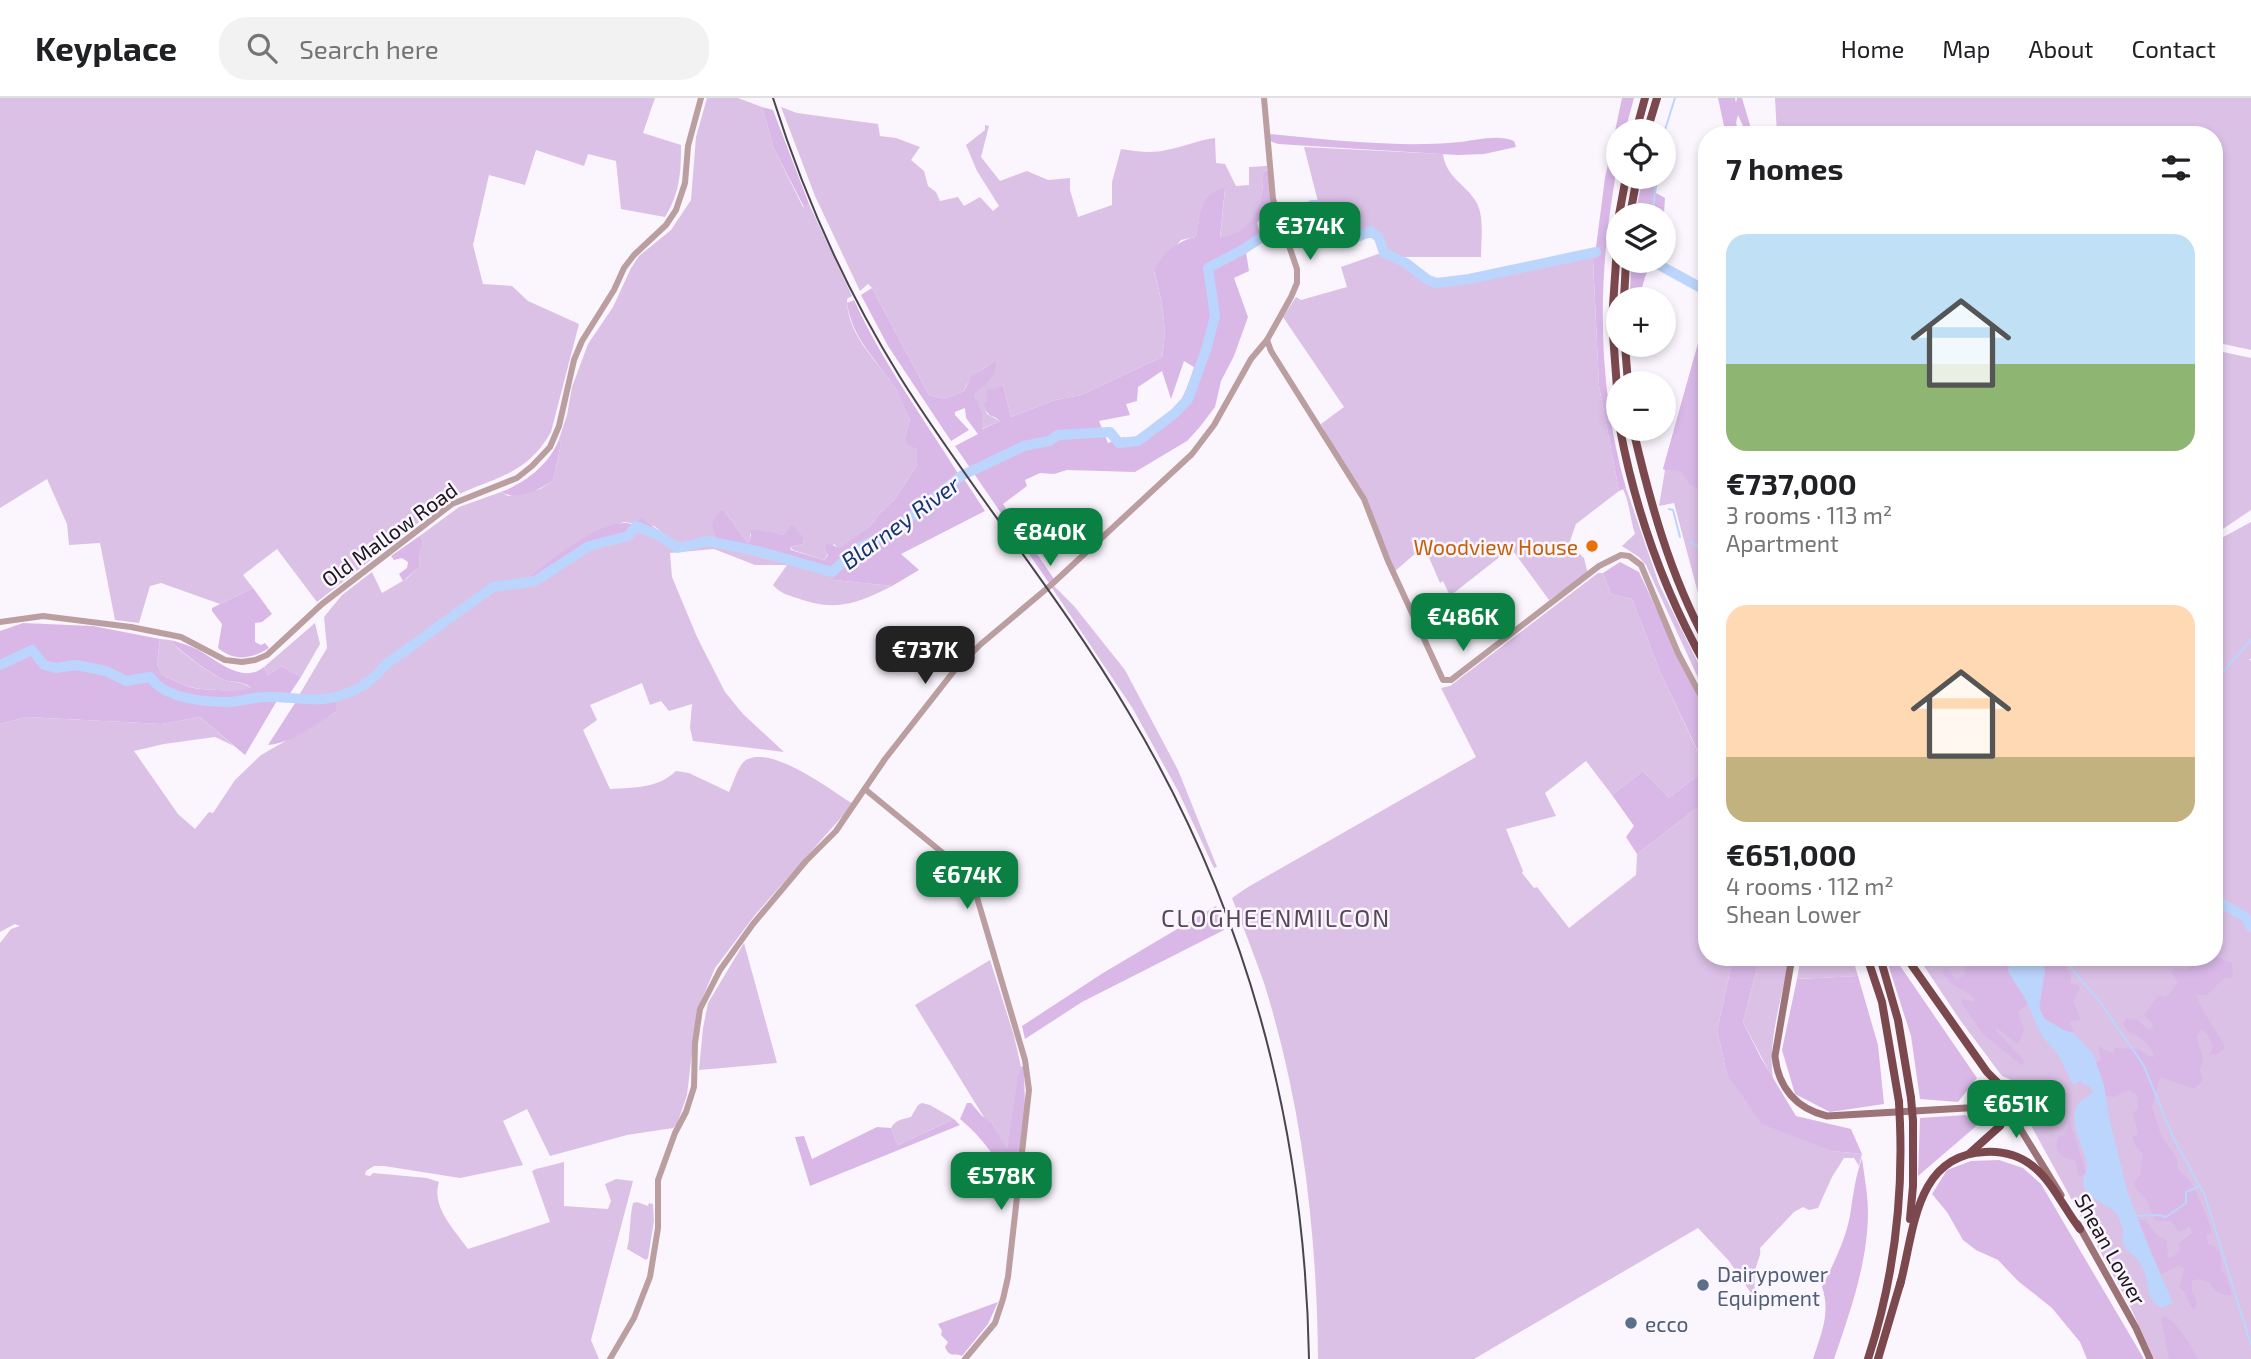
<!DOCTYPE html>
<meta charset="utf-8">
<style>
:root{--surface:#fff;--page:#f2f2f2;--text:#202124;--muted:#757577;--line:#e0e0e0;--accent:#0b8043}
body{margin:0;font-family:"Exo 2",sans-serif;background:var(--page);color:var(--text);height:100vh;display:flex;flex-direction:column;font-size:26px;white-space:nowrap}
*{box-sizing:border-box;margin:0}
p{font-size:23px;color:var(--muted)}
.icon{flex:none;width:38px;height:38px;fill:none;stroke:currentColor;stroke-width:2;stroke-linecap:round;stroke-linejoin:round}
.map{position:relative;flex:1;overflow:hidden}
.details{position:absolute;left:1698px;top:28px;width:525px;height:840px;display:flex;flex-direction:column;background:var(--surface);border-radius:28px;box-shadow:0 4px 10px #0003}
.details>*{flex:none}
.tools{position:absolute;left:1606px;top:21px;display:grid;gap:14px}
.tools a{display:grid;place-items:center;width:70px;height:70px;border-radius:50%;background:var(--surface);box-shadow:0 4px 10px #0003;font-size:35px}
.price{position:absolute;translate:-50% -60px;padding:0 16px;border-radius:14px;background:var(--accent);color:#fff;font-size:23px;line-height:46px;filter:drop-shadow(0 2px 4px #0008)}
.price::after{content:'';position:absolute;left:50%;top:42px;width:21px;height:16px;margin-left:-10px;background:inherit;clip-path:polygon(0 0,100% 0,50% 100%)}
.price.current{background:#222;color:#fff}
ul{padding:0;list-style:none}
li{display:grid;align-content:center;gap:14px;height:371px;padding:0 28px}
li span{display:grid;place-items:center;height:217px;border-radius:21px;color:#555}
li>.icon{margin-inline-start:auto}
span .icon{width:126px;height:126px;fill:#fffc;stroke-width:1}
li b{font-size:30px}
h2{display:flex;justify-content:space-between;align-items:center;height:84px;padding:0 28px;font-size:30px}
header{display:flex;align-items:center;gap:42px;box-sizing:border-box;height:98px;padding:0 35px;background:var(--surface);border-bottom:2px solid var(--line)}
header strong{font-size:33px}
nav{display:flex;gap:38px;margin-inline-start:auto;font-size:24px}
.search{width:490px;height:63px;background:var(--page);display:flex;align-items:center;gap:18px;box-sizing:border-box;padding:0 24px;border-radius:28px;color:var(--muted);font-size:26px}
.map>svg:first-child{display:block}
.green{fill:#dbc1e6}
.forest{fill:#d9b8e8;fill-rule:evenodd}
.water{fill:#bcd5fc}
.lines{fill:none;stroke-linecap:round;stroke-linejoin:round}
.stream{stroke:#bcd5fc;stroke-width:2}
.river{stroke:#bcd5fc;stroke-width:10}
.tertiary{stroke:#bb9ea0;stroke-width:6}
.secondary{stroke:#9c7377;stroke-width:7}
.trunk{stroke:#7a484d;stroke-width:8}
.rail{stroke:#4a454c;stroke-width:2}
.trunk-bridge{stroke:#7a484d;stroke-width:8}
.food-dot{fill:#e8710a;stroke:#fbf5fe;stroke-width:2.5}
.service-dot{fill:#5c6f8a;stroke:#fbf5fe;stroke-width:2.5}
.labels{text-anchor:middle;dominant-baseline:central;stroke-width:5;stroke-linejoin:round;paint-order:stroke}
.street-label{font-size:21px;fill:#1b161d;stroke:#fbf5fe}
.food-label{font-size:21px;fill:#c56008;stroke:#fbf5fe;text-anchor:end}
.service-label{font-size:21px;fill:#4e5e75;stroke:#fbf5fe;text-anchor:start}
.water-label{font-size:23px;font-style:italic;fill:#12366e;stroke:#fbf5fe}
.quarter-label{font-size:24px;letter-spacing:2px;fill:#544859;stroke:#fbf5fe}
</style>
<header>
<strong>Keyplace</strong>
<div class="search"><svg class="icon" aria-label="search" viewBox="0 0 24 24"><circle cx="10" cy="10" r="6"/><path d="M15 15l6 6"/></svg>Search here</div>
<nav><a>Home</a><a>Map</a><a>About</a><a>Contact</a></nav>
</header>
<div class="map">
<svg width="2251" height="1261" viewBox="0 0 2251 1261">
<rect width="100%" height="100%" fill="#fbf5fe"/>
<g class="green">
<path d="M0,0h655l-12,35 38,12c0,27 -1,48 -16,72l-44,-8 -5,-48 -28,-7 -4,12 -48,-16 -11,35 -36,-10 -16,70 10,39 29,2 16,15 51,23 -28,108c-28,50 -66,44 -109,72l-125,98 -40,-53 -34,26 10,13 -33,16 -59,-21 -11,3 -11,37 -24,-3 -15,-77 -31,2 -2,-21 -20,-45 -47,29z"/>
<path d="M707,0h31l24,9 12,42 29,58 6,-3 43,92 -5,3c0,37 31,62 49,90 6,10 10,20 14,30l-5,19 12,11v16l-22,34 -16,15 -9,12 -30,23 -6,-5 -10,16 -31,-10 -3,-3 13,-3 1,-5 -25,-5h-29l1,4 -3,5 -26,-35c-10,14 -12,18 -4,33l-10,-1 -29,7v-2l-25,-19 -30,-4 -34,13 -61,42 -1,3 -24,5 2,2 27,-3 58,-36 37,-9 9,-12 20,9 21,15 31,-7 125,31v5l58,6c-36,18 -56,26 -95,12 -10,-3 -17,-5 -24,-13l14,-20h-32l-41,-16 -44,4 2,24 25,60 28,55 18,22 41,38 -91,-11 -3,-13 2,-24 -23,7 -8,-10 -11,4 -8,-22 -52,22 7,15 -14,10 27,59c25,-2 47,0 66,-18l13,2 40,19c5,-10 9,-29 19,-33 26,-12 83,31 105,45l-98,111 -40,53 -18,43 -10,84 -10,29 -4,4 -46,7 -77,21 -23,-47 -24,12 20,44 -63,13 -76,-12h-10l-8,5 -1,4 5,1 3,-3 54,5 12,4c-8,25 15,47 29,67l82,-27 -18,-51 4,-2 28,-7v44l44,3 3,-8 -6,-17 11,-5 17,2 -42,159 8,19h-599v-416l11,-14 9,-3 -5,-2 -15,8v-208l26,-7 136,7 38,-7 34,29 -19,-9 -51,7 -30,7 44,63 17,15 14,-17 4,1 22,-33 26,-25 75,-43v-15l20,-8 18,-12 -34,16 -42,4 29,-49 -3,-31 18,-22 30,-23 10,21 24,-14 13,-12 1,-16 3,-5 -2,-11 38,-28 42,-15 7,4 32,-7 13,-8 8,-37 -2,-5 8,-24 5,-28 16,-43 25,-37 18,-39 8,-12 32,-26 20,-30 5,-63z"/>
<path d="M1775,0h476v252l-37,-8v-207h-437z"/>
<path d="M781,9l16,6 81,11 2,12 16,2 24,9 -9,13 13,11 4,15 8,6 4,9 18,-4 6,9 16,-9 13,14 6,-5 -22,-35 -11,-26 19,-15v-5l4,1 -8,31 19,24 27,-10 21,9 22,-2v12l8,27 34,-12v-23l9,-33c14,2 30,5 45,1 17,-3 32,-10 49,-12l1,25 9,1 11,22 13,-1v-18l18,-1v4l-4,2c1,34 -9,58 -43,67l5,-50c-26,1 -24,27 -29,48l-15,3 -27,32c8,28 14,55 8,85l-81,38 -26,5 -44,17 -8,-32c-12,8 -21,13 -16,29l13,7 -19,8 1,-18 -10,-16 23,-34c-13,9 -25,14 -31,30l-20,8 -15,-4 -57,-107 -4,-4 -8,7 -45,-95z"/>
<path d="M1304,49l139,7c3,23 21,29 32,46 10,14 6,40 6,57h-88l43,26 43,-6 117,-25v6l-3,2 6,126 20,105 -43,33 -7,20 15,14 4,16 -39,26 -38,-52 -61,48 -7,-15 -3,2 -16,-37 -30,26 -19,-49 -54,-99 23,-17 -61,-90 13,-20 5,3 46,-13 -6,-20 40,-14 9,3 -8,-17 -8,-9c-7,0 -10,4 -17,4 -14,2 -28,-4 -35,-17z"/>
<path d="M1706,217v297l-8,-19 -24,-90 -15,3 6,-36 -2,-1z"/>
<path d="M2214,252l37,8v152l-37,25z"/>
<path d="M1626,390l33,96 47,95v16l-60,-130 -7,-8 -17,-11 13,-12c-5,-14 -5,-31 -12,-45z"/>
<path d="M2251,424v136l-2,3 2,-1v699h-97l-25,-55 -101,-184 1,-15 -7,-20 -20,-9 -42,-56 -42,-63h296v-415z"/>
<path d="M1598,475h5l8,21 21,5 29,75 45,95 -37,29 -26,-27 -31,24 -26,-34 -41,32 11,23 -50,13 17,42 -1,2 12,15 3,-1 32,41 67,-53 1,-21 69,-53v156h27l-16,74 10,43 105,77 30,3 -3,12 -5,-8h-10l-12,19 -14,31 -9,2 -6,-3 -9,5 -34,36c1,7 -1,9 -3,16 -4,11 -2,24 -2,35l-26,-38 -31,-33 -224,131h-156c-1,-126 -16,-255 -54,-376 -10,-28 -21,-57 -32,-85l16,-11 228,-130 -35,-69 9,-2z"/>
<path d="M1053,487l21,21 51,64 53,100 39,97 -3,1 -36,-77 -45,-82 -81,-121z"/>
<path d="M315,525l5,21 -19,33 -20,-11 -13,9 -4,-8z"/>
<path d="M160,541l10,1c7,10 43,36 55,40 10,3 19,2 27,9 -12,3 -44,1 -57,-1 -11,-2 -23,-9 -33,-13l-5,-11z"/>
<path d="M744,845l33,120 -78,7 4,-42 5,-25z"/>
<path d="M1760,859h29c-6,40 -22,82 -16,122l-30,-57z"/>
<path d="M1801,859h51l6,19 -61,3z"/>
<path d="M990,862l24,76 7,31 -14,83 -15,-27 -7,-4 -70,-114z"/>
<path d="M922,1005l8,2 24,14 -56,26 -7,-17c4,-8 12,-9 20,-11l7,-12z"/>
<path d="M637,1104l11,4 1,-3 4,1 1,17 -6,37 -2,2 -19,-11c4,-16 2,-29 6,-46z"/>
</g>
<g class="forest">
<path d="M1622,0h12l-9,33h-6c0,36 -9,71 -12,107 -9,81 -4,171 19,250l-7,3 -20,-105 -6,-127 3,-1 2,-9 -2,-2 9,-69z"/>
<path d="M1718,0h17l1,5 1,-5h5l11,37h-6l-9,-20 -2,8 4,12h-14z"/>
<path d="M762,9l11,3 36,94 -5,3 -30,-58z"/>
<path d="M1269,36c64,6 127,14 191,8 17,-2 38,-8 54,-1l2,6 -32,7 -26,1 -180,-11 -8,-3z"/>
<path d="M1268,72l4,33 -15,20 5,17 -16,12 3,19 -15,7 14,39 -14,39 -13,25 -6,26 -16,21 -12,13 -52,31 -68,-2 -13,4 -14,-1 -15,7 2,6 -24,18 51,75 -5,4 -94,-137 23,-12 -12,-16 -1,-10 -10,4v3l14,15 -18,11 -63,-95 -27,-51 11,-7 57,107 15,4 20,-8 7,-14 24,-16c3,16 -11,24 -22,34l9,16v18l18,-8c-8,-8 -11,-1 -16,-16l3,-6 -1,-8 3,-2 3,1 11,-5 8,32 44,-17 26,-5 81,-38c6,-30 0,-57 -8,-86 9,-18 22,-30 42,-34 5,-23 2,-45 29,-49l-5,50c34,-7 44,-33 43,-66zM1184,263l10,6c-13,44 -26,56 -68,74l-2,-4 -16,6 -9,-22 31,-6 -4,-11 11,-3 1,-14 24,-16 9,28z"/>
<path d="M1643,79h15l-2,16 9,5 -1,15 -2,2h-27z"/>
<path d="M1631,163h21l-7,16 -6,22h-9z"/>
<path d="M854,202c28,62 69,117 105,175l-65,52 -38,20 -24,24 -114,-30c-9,-17 -7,-18 4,-33l26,35 3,-5v-8c4,-1 27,4 34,5l5,-9h4l10,13 -1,5 -13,3 1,3 33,10 4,-5 -3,-8 2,-4 13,5 30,-22 9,-12 16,-15 22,-34v-16l-10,-5 -2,-6 5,-19c-5,-10 -9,-21 -14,-30 -19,-29 -44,-50 -49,-86z"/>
<path d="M1706,217v192l-5,-16 -12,-7 -7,-12 -19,-3z"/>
<path d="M559,341l2,5 -8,37c-15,9 -36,20 -52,11 24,-9 49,-28 58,-53z"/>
<path d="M964,381l21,32 -84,43 18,16 -27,16 -58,-6v-5l24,-23 36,-18z"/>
<path d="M641,420l38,27v2l-24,-15 -19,-8 -9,11 -38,9 -55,36h-6l1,-3c23,-17 74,-61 103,-53z"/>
<path d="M421,437l2,11 -3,5 -1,16 -16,14 -4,-7 8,-6 1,-6 -6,-4 -8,2 -3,-4z"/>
<path d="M1620,464l19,10 67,143v53l-45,-94 -29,-75 -21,-5 -8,-21z"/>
<path d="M253,490l19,26 -10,8 -7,1v19l6,3 4,-2 4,5c-18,11 -34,14 -51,0l4,-24 -10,-13v-3z"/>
<path d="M23,525l70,3 67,13 -3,25 5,11c10,4 22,11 32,13 12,2 47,4 57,0 -7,-7 -17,-5 -26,-8 -12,-4 -48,-31 -55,-40 8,2 15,4 22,7 22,9 48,39 72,20l4,8 13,-9 20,11 -12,18h-6l-5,4 -33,56 -45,-38 -38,7 -136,-7 -26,7v-93z"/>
<path d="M336,599v15c-20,12 -44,31 -68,33l29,-45 9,1z"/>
<path d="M1706,671v32l-69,53 -11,-17 8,-11 -22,-31 31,-24 26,27z"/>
<path d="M1216,808l8,24 -142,72 -57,37 -3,-13 81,-53z"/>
<path d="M2215,858l17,7 1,14 -9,1 -17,17h-11c7,19 20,34 29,52l-7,7 -9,1 4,-8 -6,-13 -6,-4 -4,7 6,23 -3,10 3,11 -9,8 -34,-12 -8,30 9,28 16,24c-2,12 6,13 13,22 6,8 20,41 22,52l-6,2 2,9c13,4 14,14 13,26l5,6 6,19c-12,0 -17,-3 -23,-13l-10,-3 -7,2v10l5,11 -3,8c-7,-7 -6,-16 -14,-22l4,-20 -5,-3 -19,10 -21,-55h6l11,14 11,7 1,17 6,-2 6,-7 -1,-6 13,-10 -2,-7 -6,4 -6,2 -7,-11h-14c-7,-6 -5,-15 -12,-23 -5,-6 -8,-7 -11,-15l6,-8 3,-21 -7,-7 -4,-10 6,-3 -5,-21 5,-5 -1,-13 -8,-5 -15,7 -8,-1 -10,-33 5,-3 -3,-14 15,8 2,-6 23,1 15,9 1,-5c-7,-10 -15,-18 -26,-21l-5,-8 3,-6 11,2 12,10 4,-2 -1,-5 -8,-8 14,-20 5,2 6,-2 9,-13 -7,-9 4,-5 13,2 2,-9 7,-4z"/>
<path d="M1733,859h27l-17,65 18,36 35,58 55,13 11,25 -30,-3 -70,-27 -35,-50 -10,-43z"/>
<path d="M1891,859h3l83,121 -19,24 -38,-3 -9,-63 -24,-75z"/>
<path d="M1973,859h30l1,5 5,3c-1,13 13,27 19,39l-10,8 6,18 -6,14 -21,-16 -2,2 29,30 -2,6 -40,-33 -21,-31 2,-3 10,3 1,-4c-11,-10 -26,-12 -32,-27l4,-4 11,13 9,-6 -3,-12z"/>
<path d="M2055,860h5l11,17v9l7,1 2,3 -7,13 8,19 -11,2 4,11c-55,-14 -25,-34 -31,-66z"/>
<path d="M1858,878l20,69 6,59 -54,8 -35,-18 -13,-44 15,-71z"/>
<path d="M1024,968l1,43 -9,78h-4c-14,-27 -29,-49 -52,-68l7,-16h4l11,13 10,7 15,26 11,-72 3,-10z"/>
<path d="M1965,1017l16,7 -63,54 2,-58z"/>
<path d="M954,1021l6,6 -150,61 -15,-49 9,-1 8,23 65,-32 14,1 7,17z"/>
<path d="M2070,1023l16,51 -7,5 -4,-16c-15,-3 -24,-12 -15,-26l4,1z"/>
<path d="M1862,1060c2,17 6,36 6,54 0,50 -18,100 -34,147h-21c8,-25 18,-46 9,-72 11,-22 23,-46 28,-71 3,-20 5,-38 12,-58z"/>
<path d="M1999,1062l24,8 18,16 103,175h-57l-7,-17 -28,-34 -34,-27 -20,-21 -22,-10 -13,-10 -16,-28 -15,-18 15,-24 24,-9z"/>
<path d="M998,1204l-10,22 -26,32c-7,-4 -12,3 -17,-9l3,-5 -7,-7 1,-4 -4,-7z"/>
<path d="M2164,1218c16,8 25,28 34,43h-29l-8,-40z"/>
</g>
<path class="water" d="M2003,859h34l1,7 3,-2 4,8 -6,38 6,11 19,11 10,3 19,21 11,31 4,28 19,77 17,46 29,67 -12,5c-18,-11 -10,-30 -21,-45 -9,-13 -17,-9 -18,-28l2,-3c-3,-5 -5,-16 -8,-19 -8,-9 -23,-12 -30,-22 -7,-10 1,-16 1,-26 -2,-18 -23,-46 -7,-63 4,-4 9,-6 13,-10l-4,-6 -7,-2v-4l-9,5 -14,-29 -16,-19 -6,-11 -13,-30 -16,-24 1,-7 -5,-3z"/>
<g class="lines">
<g class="stream">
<path d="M1664,35l11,-35"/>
<path d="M1653,117l3,-38"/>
<path d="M1669,411l4,1 7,27"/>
<path d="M1690,444l16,8"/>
<path d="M2214,584l37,-42"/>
<path d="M2062,859l38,45 44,64 29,71 32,59 46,149"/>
<path d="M2138,1118l21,-1 7,2 20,-14v-11l14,-6"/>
</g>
<g class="river">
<path d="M1652,163l51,28"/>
<path d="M0,567l32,-15 12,15 12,3 20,-3 30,6 20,10 24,-4c15,22 55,25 79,25 13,-1 25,-5 38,-5 25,-1 49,7 75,-2 17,-5 32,-16 43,-30l108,-78 42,-6 54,-35 39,-10 8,-10 22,9 20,13 30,-7 54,11 70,20 25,-23 37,-19 67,-54 63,-30 25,-5 9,-6 52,-3 9,11 19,-2 37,-28 13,-14 18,-49 9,-34 -7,-48 34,-18 70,-45h4l3,15 6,9c19,7 26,13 46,2l8,7 5,15 22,10 22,17 9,3 32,-4 127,-27"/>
<path d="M2214,801l31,18 6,10"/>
</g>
<g class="tertiary">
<path d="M1267,242l4,11 93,148 24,62 55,119h8l148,-114 22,-11 8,1 12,9 37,88 28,53"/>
<path d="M0,524l43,-6 88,11 50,10 44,23 17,2 13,-2 12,-5 55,-51 130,-100 65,-26 15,-12 18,-19 9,-21 15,-66 8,-19 32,-51 10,-22 10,-13 32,-30 10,-15 9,-27 3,-37 13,-48"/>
<path d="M866,692l100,82 7,12 52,176 4,30 -21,187 -5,22 -8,24 -30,36"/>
<path d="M610,1261l24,-41 16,-41 8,-49v-48l17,-47 11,-21 8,-25 1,-44 5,-34 20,-39 33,-46 53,-63 30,-30 49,-72 69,-88 27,-27 70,-59 141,-131 22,-29 37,-66 16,-19 24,-43 6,-14v-14l-24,-70 -9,-101"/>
</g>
<g class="secondary">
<path d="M1792,859l-17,99c3,32 22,53 52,60l139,-8h25l19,8 9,-4c5,-7 5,-14 -2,-20l-11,-1 -6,4 -2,12 5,6"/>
<path d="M2008,1018l13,14 40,65"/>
<path d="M2078,1126l58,104 14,31"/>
</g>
<g class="trunk">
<path d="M1636,33l9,-33"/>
<path d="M1647,33l10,-33"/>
<path d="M1619,117l7,-38"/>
<path d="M1630,117l7,-38"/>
<path d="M1619,119l-7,104 7,94"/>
<path d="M1624,201l2,-38"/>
<path d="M1625,247l3,38"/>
<path d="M1620,331c16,84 44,162 86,237"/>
<path d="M1633,331c17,73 37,146 73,212"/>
<path d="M1867,859l15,45 17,100"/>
<path d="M1880,859l18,63 13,78"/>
<path d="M1906,859l81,115 19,19"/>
<path d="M1970,1055l30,-27 6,-11"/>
<path d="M1910,1121l3,-33v-65"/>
<path d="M1900,1187c14,-51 14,-130 85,-133 18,-1 36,4 50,16 18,15 30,42 45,61"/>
<path d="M1868,1261c25,-77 35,-154 32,-235"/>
<path d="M1878,1261l23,-78"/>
</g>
<path class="rail" d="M773,0c31,98 73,192 127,279 72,115 160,219 229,336 119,199 176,415 180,646"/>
<g class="trunk-bridge">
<path d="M1911,1000l2,23"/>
<path d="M1899,1004l1,22"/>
</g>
</g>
<circle class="food-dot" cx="1592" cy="448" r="7"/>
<g class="service-dot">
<circle cx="1703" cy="1187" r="7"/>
<circle cx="1631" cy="1225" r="7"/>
</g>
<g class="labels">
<g class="street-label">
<text transform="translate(389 436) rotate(-36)">Old Mallow Road</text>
<text transform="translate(2111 1151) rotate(61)">Shean Lower</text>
</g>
<g class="food-label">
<text x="1578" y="448">Woodview House</text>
</g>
<g class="service-label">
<text x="1717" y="1175">Dairypower<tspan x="1717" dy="24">Equipment</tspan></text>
<text x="1645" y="1225">ecco</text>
</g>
<g class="water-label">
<text transform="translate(900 424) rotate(-36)">Blarney River</text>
</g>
<g class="quarter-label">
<text x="1276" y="819">CLOGHEENMILCON</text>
</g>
</g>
</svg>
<div class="tools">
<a><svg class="icon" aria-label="locate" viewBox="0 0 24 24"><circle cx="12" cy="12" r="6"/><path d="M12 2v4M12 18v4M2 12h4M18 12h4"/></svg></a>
<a><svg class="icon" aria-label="layers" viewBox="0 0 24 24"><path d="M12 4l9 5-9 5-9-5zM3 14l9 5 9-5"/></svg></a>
<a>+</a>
<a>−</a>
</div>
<b class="price" style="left:1310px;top:164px">€374K</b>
<b class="price" style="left:1050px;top:470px">€840K</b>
<b class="price" style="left:1463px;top:555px">€486K</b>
<b class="price current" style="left:925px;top:588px">€737K</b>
<b class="price" style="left:967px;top:813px">€674K</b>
<b class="price" style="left:2016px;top:1042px">€651K</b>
<b class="price" style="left:1001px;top:1114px">€578K</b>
<section class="details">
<h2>7 homes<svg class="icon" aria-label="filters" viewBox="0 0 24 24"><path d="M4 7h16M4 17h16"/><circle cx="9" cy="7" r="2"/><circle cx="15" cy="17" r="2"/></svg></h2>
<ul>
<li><span style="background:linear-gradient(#bfe0f5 60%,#8fb573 0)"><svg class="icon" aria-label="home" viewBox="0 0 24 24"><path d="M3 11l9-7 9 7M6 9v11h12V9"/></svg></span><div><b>€737,000</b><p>3 rooms · 113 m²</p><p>Apartment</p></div></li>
<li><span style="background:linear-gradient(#ffd9b3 70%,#c2b280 0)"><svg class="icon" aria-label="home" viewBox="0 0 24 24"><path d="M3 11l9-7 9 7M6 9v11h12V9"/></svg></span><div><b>€651,000</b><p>4 rooms · 112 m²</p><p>Shean Lower</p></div></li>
</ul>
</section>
</div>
